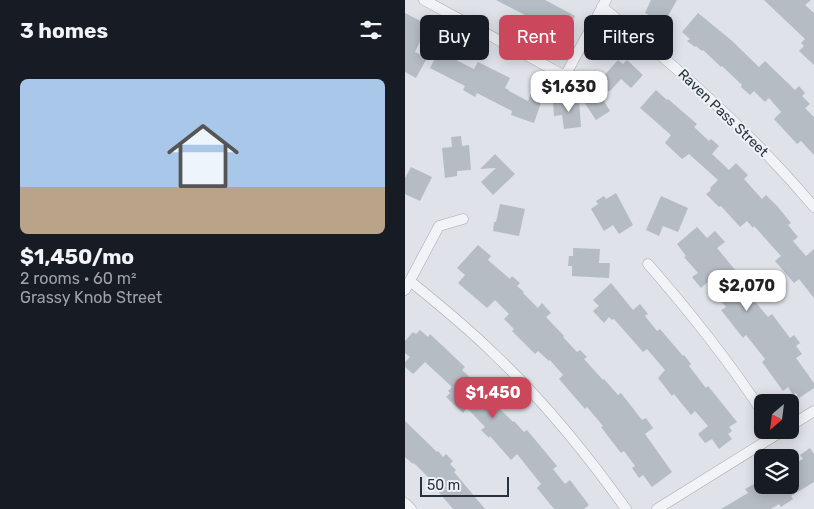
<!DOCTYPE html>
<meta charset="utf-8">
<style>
:root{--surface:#171b24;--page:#20242c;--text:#f1f3f6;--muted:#9ea1a6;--accent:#ca475c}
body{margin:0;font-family:Rubik,sans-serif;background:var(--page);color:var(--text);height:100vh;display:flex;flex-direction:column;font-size:19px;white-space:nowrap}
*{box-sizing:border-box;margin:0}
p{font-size:16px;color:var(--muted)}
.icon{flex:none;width:28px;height:28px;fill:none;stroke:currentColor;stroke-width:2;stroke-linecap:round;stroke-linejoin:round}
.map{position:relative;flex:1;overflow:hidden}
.details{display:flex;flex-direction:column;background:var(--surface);width:405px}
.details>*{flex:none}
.guide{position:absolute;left:15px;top:15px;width:319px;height:45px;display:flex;gap:10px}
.needle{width:32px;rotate:208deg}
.controls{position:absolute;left:349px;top:394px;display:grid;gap:10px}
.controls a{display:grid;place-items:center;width:45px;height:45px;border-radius:8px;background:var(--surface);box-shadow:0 2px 12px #0003;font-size:25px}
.scale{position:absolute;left:15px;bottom:12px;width:89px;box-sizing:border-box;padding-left:5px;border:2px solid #28313e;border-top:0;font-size:14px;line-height:18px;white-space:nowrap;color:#28313e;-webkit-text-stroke:4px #eef1f5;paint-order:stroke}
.price{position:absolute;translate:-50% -42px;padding:0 11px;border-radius:10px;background:#fff;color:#222;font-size:16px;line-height:32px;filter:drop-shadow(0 1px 2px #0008)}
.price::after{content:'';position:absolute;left:50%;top:30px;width:15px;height:11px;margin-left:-8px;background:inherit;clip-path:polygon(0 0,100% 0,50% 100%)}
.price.current{background:var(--accent);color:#fff}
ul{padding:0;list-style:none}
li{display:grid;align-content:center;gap:10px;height:265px;padding:0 20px}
li span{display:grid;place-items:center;height:155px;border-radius:8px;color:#555}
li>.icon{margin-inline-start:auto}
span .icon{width:90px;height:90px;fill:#fffc;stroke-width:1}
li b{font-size:21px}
h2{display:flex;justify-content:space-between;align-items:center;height:60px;padding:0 20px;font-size:21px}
.tag{padding:0 18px;border-radius:8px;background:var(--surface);box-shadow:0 2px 12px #0003;font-size:18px;line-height:45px}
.tag.current{background:var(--accent);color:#fff}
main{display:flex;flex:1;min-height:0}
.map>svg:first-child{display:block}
.building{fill:#b6bcc4}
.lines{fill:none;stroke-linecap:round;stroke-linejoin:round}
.minor-casing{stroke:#a4a9b2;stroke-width:11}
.minor{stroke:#f1f3f6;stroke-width:10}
.labels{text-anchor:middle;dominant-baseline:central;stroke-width:4;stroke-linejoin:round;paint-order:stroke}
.street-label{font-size:14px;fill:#28313e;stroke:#eef1f5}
</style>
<main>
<section class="details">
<h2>3 homes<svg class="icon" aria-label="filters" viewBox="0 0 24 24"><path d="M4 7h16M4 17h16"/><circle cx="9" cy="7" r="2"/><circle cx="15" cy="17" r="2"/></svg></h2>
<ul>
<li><span style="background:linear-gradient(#a9c7e8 70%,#b9a48a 0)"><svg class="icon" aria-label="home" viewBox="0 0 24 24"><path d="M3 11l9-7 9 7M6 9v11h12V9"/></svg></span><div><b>$1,450/mo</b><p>2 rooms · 60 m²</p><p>Grassy Knob Street</p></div></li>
</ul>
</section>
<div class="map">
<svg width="409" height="509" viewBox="0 0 409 509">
<rect width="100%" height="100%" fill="#dfe2e8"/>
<g class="building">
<path d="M91,0h49l30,16 -8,14 -10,-4 -5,9 -29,-15 2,-5z"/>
<path d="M246,0h26l-12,21 -9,-5 -2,2 -9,-5z"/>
<path d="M359,0h47l-6,5 9,8v52l-15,-14 5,-5 -3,-3 4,-4z"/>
<path d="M0,13l23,12 -13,27 12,6 -11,20 -11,-6z"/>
<path d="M293,13l33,27 28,27 6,-6 30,29 4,-4 6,7 -3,3 8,8 -5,4 9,9v38l-13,-14 -4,3 -23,-25 7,-7 -12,-14 -4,4 -11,-11 -4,4 -9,-8 1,-2 -20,-19 -1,1 -18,-17 -1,1 -6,-5 -1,1 -8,-6 3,-2 -8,-7z"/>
<path d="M38,43l11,6 -4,8 24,12 4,-7 32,16 -5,10 4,2v1l19,10 3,-8 12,4 -9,26 -23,-8 1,-4 -35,-18 -2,4 -12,-7 2,-4 -35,-18z"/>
<path d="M213,60l5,4 4,-4 16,15 -12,13 -10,-9 -10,11 -10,6 9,15 -14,9 -14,-21h5l-5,-7 19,-13z"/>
<path d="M251,90l11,10 1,-1 29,25 -3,3 15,14 2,-2 8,7 -7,8 17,16 7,-7 12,12 -4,4 18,20 4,-4 12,12 13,16 -3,2 10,12 -5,4 13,15 8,-7v49l-15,-19 -5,4 -19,-22 6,-5 -27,-30 -1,2 -6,-7 -7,6 -19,-21 -2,1 -13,-13 5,-4 -1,-2 8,-8 -29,-26 -7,5 -17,-16 6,-8 -31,-27z"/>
<path d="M174,100l2,27 -17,2 -2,-14 -8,1 -1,-14z"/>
<path d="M56,136l1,10 7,-1 2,25 -14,1v5l-12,2 -3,-30 10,-1 -1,-10z"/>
<path d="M90,154l20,20 -22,21 -12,-13 15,-14 -16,1z"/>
<path d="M6,167l21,10 -12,24 -15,-7v-16z"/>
<path d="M211,193l17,32 -14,9 -6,-9 -9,6 -13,-22 7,-5 -2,-3 8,-5 2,3z"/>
<path d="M256,196l27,12 -10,24 -15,-6 -4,10 -13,-6z"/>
<path d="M95,204l25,5 -6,27 -26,-5 1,-9h2z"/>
<path d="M292,227l10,11 8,-7 10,11 -8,6 33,40 -4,3 22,26 4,-3 18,24 4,-3 6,8 -4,3 6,8 -6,4 18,25v5l-15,10 -3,-5 -3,2 -5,-8 -5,4 -21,-29 3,-3 -19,-24 -3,3 -22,-28 5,-3 -8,-9 4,-3 -12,-15 -9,8 -9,-11 6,-4 -14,-16 2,-1 -9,-12z"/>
<path d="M73,245l13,11 -3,4 22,19 2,-3 8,7 -3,3 7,6 -1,1 15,15 4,-5 9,10 -5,4 18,19 -1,1 14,15 3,-2 7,7 -3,2 19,21 1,-1 14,16 3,-2 21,27 4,-2 7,10 -8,6 27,38 -20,15 -9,-12 -4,3 -7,-10 3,-2 -11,-15 -3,2 -20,-26 2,-1 -16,-19 -2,2 -26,-30 4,-4 -13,-15 -1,1 -11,-10 -3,3 -23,-23 2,-2 -10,-10 5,-5 -14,-14 -8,8 -29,-25 7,-8 -8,-7z"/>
<path d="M168,248l27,1 -1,14h11l-1,15 -37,-2v-10h-4l1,-10h4z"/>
<path d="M206,283l22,27 7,-6 8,10 -3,2 12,15 3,-2 23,27 1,-1 7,9 -2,2 17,22 2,-2 29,36 -8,5 3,4 -4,3 4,5 -13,10 -7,-10 -7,4 -7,-9 10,-8 -13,-15 -4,4 -17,-21 -2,2 -14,-18 7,-8 -18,-21 -4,3 -29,-33 -2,1 -3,-3 -5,6 -11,-12 6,-5 -6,-6z"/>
<path d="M15,330l8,7 2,-3 35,33 -3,3 14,13 3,-3 16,15 8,9 -4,4 14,14 1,-1 10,11 3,-2 30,36 -4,3 12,15 5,-4 19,25 -5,4h-30l-17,-21 4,-4 -24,-30 -6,6 -21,-24 -1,2 -8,-8 4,-3 -16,-17 -3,-1 -3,4 -17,-16 4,-4 -2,-2 4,-4 -27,-25 -12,12 -8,-7v-5l5,-5 -5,-4v-12l8,-9 3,2z"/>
<path d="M0,421l32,31 1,-1 5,6 3,-3 7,7 -3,3 6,6 -2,2 31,37h-32l-16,-19 -2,1 -8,-8 3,-4 -16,-16 -1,1 -8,-7z"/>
<path d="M405,448l4,6v28l-23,14 2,3 -12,8 -2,-3 -8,5h-50l27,-16 -3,-4 18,-10v6h27v-9l5,-2 -5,-8 13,-7 -3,-4z"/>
</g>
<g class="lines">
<defs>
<g id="minor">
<path d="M19,0l141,76 41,-76"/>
<path d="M197,7c76,61 149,125 212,200"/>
<path d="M243,264c41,47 80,96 115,149"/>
<path d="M5,281c28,23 57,46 83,72 50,47 93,100 133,156"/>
<path d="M0,290l34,-64 24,-7"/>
<path d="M385,426l24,-15"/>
<path d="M0,503l6,6"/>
<path d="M252,509l127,-79"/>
</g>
</defs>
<use href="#minor" class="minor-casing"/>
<use href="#minor" class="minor"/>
</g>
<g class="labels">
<g class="street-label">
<text transform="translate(318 113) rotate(44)">Raven Pass Street</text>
</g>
</g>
</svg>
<div class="controls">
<a><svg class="needle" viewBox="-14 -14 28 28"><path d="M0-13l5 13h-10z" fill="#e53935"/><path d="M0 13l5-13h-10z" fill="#9ea1a6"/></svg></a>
<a><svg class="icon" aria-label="layers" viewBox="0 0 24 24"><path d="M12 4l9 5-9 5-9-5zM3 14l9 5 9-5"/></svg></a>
</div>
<div class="scale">50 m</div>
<b class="price" style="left:164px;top:113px">$1,630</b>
<b class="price" style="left:342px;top:312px">$2,070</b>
<b class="price current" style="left:88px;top:419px">$1,450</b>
<div class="guide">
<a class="tag">Buy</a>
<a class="tag current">Rent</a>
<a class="tag">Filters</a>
</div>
</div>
</main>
